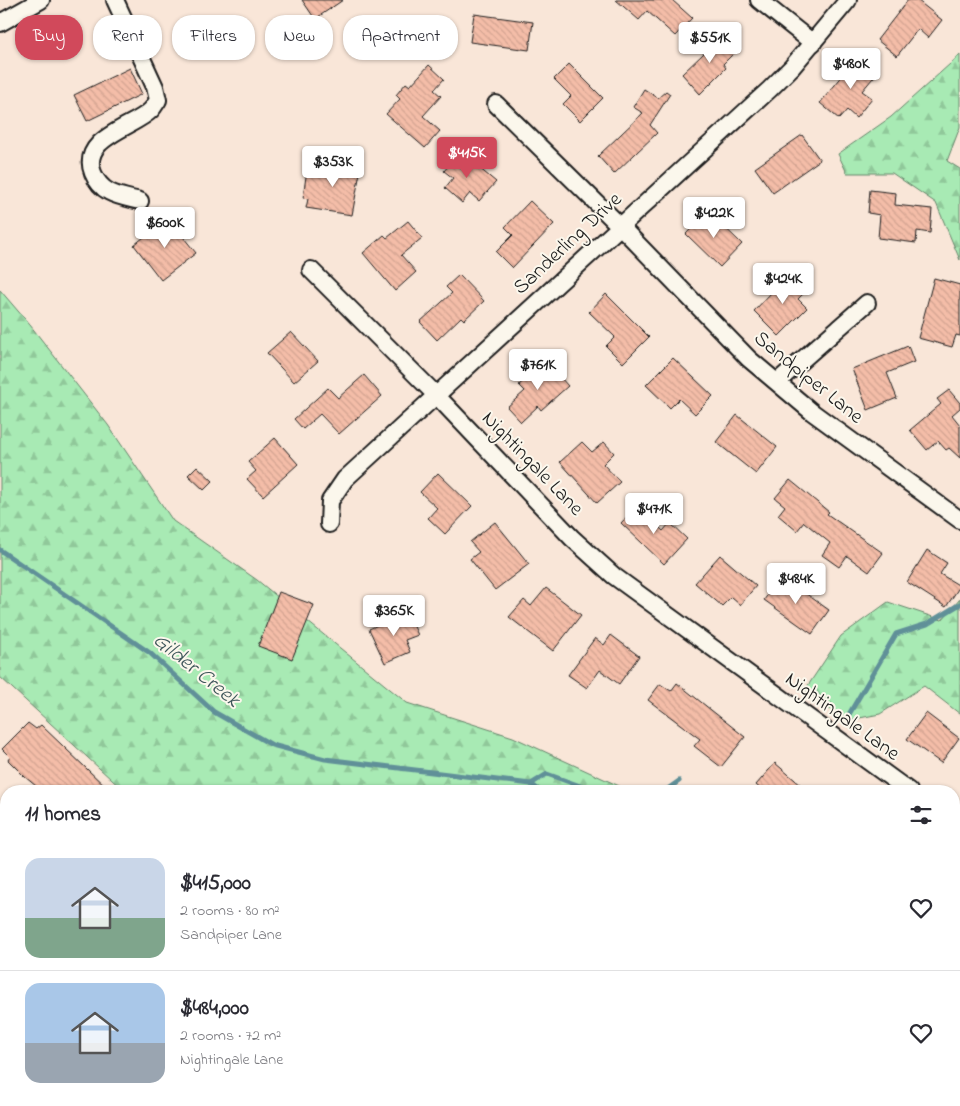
<!DOCTYPE html>
<meta charset="utf-8">
<style>
:root{--surface:#fff;--page:#f7f7f7;--text:#2b2b33;--muted:#7c7c81;--line:#e1e1e2;--accent:#d1495b}
body{margin:0;font-family:"Indie Flower",sans-serif;background:var(--page);color:var(--text);height:100vh;display:flex;flex-direction:column;font-size:19px;white-space:nowrap}
*{box-sizing:border-box;margin:0}
p{font-size:16px;color:var(--muted)}
.icon{flex:none;width:28px;height:28px;fill:none;stroke:currentColor;stroke-width:2;stroke-linecap:round;stroke-linejoin:round}
.map{position:relative;flex:1;overflow:hidden}
.panel{position:absolute;left:0px;top:785px;width:960px;height:321px;display:flex;flex-direction:column;background:var(--surface);border-radius:20px 20px 0 0;box-shadow:0 1px 4px #0004}
.panel>*{flex:none}
.hud{position:absolute;left:15px;top:15px;width:500px;height:45px;display:flex;gap:10px}
.price{position:absolute;translate:-50% -42px;padding:0 11px;border-radius:5px;background:#fff;color:#222;font-size:16px;line-height:32px;filter:drop-shadow(0 1px 2px #0008)}
.price::after{content:'';position:absolute;left:50%;top:30px;width:15px;height:11px;margin-left:-8px;background:inherit;clip-path:polygon(0 0,100% 0,50% 100%)}
.price.current{background:var(--accent);color:#fff}
ul{padding:0;list-style:none}
li{display:flex;align-items:center;gap:15px;height:125px;padding:0 25px}
li+li{border-top:1px solid var(--line)}
li span{display:grid;place-items:center;flex:none;width:140px;height:100px;border-radius:15px;color:#555}
li>.icon{margin-inline-start:auto}
span .icon{width:60px;height:60px;fill:#fffc;stroke-width:1}
li b{font-size:21px}
h2{display:flex;justify-content:space-between;align-items:center;height:60px;padding:0 25px;font-size:21px}
.tag{padding:0 18px;border-radius:20px;background:var(--surface);box-shadow:0 1px 4px #0004;font-size:18px;line-height:45px}
.tag.current{background:var(--accent);color:#fff}
.map>svg:first-child{display:block}
.built{fill:#f8daca}
.forest{fill:url(#forest-firs);stroke:#628368}
.water{fill:url(#water-waves);stroke:#609098}
.lines{fill:none;stroke-linecap:round;stroke-linejoin:round}
.stream{stroke:#609098;stroke-width:5}
.building{fill:url(#building-back-hatch);stroke:#1c1c1c}
.minor-casing{stroke:#1c1c1c;stroke-width:20}
.minor{stroke:#fbf7ec;stroke-width:16}
.labels{text-anchor:middle;dominant-baseline:central;stroke-width:4;stroke-linejoin:round;paint-order:stroke}
.street-label{font-size:21px;fill:#1c1c1c;stroke:#fbf7ec}
.water-label{font-size:22px;font-style:italic;fill:#3e565a;stroke:#fbf7ec}
</style>
<div class="map">
<svg width="960" height="1106" viewBox="0 0 960 1106">
<defs>
<pattern id="forest-firs" width="22" height="20" patternUnits="userSpaceOnUse" patternTransform="scale(1.25)"><rect width="22" height="20" fill="#a8eab4"/><path d="M5 1l3.5 6h-7zM16 11l3.5 6h-7z" fill="#90c89a"/></pattern>
<pattern id="water-waves" width="16" height="10" patternUnits="userSpaceOnUse" patternTransform="scale(1.25)"><rect width="16" height="10" fill="#8edeeb"/><path d="M0 5q4-4 8 0t8 0" fill="none" stroke="#7abec9"/></pattern>
<pattern id="building-back-hatch" width="6" height="6" patternUnits="userSpaceOnUse" patternTransform="scale(1.25)"><rect width="6" height="6" fill="#f4bda8"/><path d="M-1 5l2 2M0 0l6 6M5-1l2 2" fill="none" stroke="#d1a290"/></pattern>
</defs>
<rect width="100%" height="100%" fill="#f9e6d8"/>
<filter id="ink" filterUnits="userSpaceOnUse"><feTurbulence type="fractalNoise" baseFrequency=".02" numOctaves="2"/><feDisplacementMap in="SourceGraphic" scale="10" xChannelSelector="R" yChannelSelector="G"/><feConvolveMatrix kernelMatrix="1 2 1 2 8 2 1 2 1" color-interpolation-filters="sRGB"/></filter>
<g filter="url(#ink)">
<path class="built" d="M252,1100h401l5,6h-414z"/>
<g class="forest">
<path d="M960,55v72l-13,34 13,8v91l-24,-57 -44,-30h-45l-9,-19 53,-37z"/>
<path d="M0,290l30,35 78,100 65,96 84,59 150,123 106,34 117,54h-506l-124,-114z"/>
<path d="M960,599v115l-36,-28 -44,28 -36,7 -39,-31 36,-54 47,-34 54,18z"/>
<path d="M653,1100h205l8,6h-208z"/>
</g>
<path class="water" d="M323,1100h237l-6,6h-230z"/>
<g class="lines">
<g class="stream">
<path d="M0,550l150,103 64,59 58,33 53,14 206,25 9,7"/>
<path d="M848,716l48,-82 31,-10 33,-20"/>
<path d="M531,784l16,-10 47,17"/>
<path d="M665,791l14,-10"/>
<path d="M821,1100l5,6"/>
</g>
</g>
<g class="building">
<path d="M302,0h41l-28,19z"/>
<path d="M616,0h56l20,18 -17,18 -28,-25 -8,9z"/>
<path d="M908,0h9l25,20 -14,18 -10,-9 -21,27 -20,-16z"/>
<path d="M474,14l59,8 -4,28 -59,-8z"/>
<path d="M724,34l14,15 -15,15 3,4 -26,26 -18,-20z"/>
<path d="M859,56l19,16 -16,19 10,7 -16,20 -9,-8 -8,9 -19,-16z"/>
<path d="M569,64l34,34 -23,23 -17,-17 8,-8 -17,-17z"/>
<path d="M429,65l15,14 -10,11 7,6 -18,20 17,15 -15,17 -39,-34 14,-15 -4,-4 10,-12 4,3z"/>
<path d="M130,68l12,26 -55,27 -13,-26z"/>
<path d="M644,89l14,9 8,-7 4,3 -20,31 7,8 -43,41 -16,-18 45,-43 -10,-6z"/>
<path d="M802,135l18,25 -47,33 -18,-25z"/>
<path d="M460,152l36,30 -17,19 -9,-8 -8,10 -17,-15 8,-10 -9,-7z"/>
<path d="M341,158l21,4 -10,53 -46,-7 2,-9 -5,-1 4,-29 32,5z"/>
<path d="M870,190l26,3 -1,12 37,4 -2,24 -13,-2 -1,12 -38,-5 2,-23 -12,-2z"/>
<path d="M530,201l24,23 -42,44 -16,-16 17,-17 -8,-8z"/>
<path d="M708,211l34,33 -22,23 -34,-33z"/>
<path d="M168,218l28,35 -35,27 -27,-35z"/>
<path d="M408,221l14,17 -21,17 15,17 -21,19 -32,-38 21,-18 3,3z"/>
<path d="M790,273l17,17 -9,9 9,9 -28,28 -25,-25z"/>
<path d="M459,275l25,26 -20,19 -3,-3 -24,23 -17,-18 32,-29 -6,-6z"/>
<path d="M934,278l26,7v51l-4,-1 -4,12 -34,-9z"/>
<path d="M606,294l43,43 -26,26 -17,-17 9,-9 -26,-25z"/>
<path d="M291,332l27,29 -24,21 -27,-29z"/>
<path d="M908,346l6,16 -27,11 10,25 -29,12 -16,-41z"/>
<path d="M673,358l40,38 -18,18 -16,-15 -9,9 -24,-23z"/>
<path d="M546,361l22,25 -27,24 -3,-4 -17,16 -14,-15 18,-16 -6,-6z"/>
<path d="M364,375l18,21 -43,38 -19,-20 -17,15 -9,-10 34,-31 10,10z"/>
<path d="M949,390l11,13v5l-8,7 8,10v33l-11,-10 -3,2 -8,-9 -11,9 -17,-20 31,-26 -4,-5z"/>
<path d="M737,415l40,32 -21,27 -40,-32z"/>
<path d="M275,438l23,26 -35,32 -16,-17 9,-8 -8,-9z"/>
<path d="M582,442l10,10 12,-10 10,11 -11,11 17,18 -23,21 -37,-41z"/>
<path d="M197,466l16,15 -9,9 -16,-15z"/>
<path d="M438,473l34,33 -27,28 -17,-16 9,-10 -17,-16z"/>
<path d="M790,480l39,32 -2,2 56,39 -14,19 -22,-16 -8,11 -17,-12 8,-12 -26,-21 -7,9 -19,-16 7,-9 -10,-8z"/>
<path d="M637,506l26,25 7,-8 17,16 -23,25 -43,-41z"/>
<path d="M495,522l34,42 -34,26 -25,-31 9,-7 -9,-10z"/>
<path d="M927,550l20,13 -7,11 20,12 -14,21 -39,-25z"/>
<path d="M720,555l36,31 -16,19 -9,-8 -9,9 -27,-23z"/>
<path d="M781,576l48,34 -17,24 -48,-34z"/>
<path d="M546,588l35,27 -28,36 -44,-34 15,-17 7,6z"/>
<path d="M279,592l35,13 -22,54 -34,-13z"/>
<path d="M407,612l11,23 -13,5 5,12 -25,11 -16,-34z"/>
<path d="M611,635l28,21 -20,28 -19,-14 -13,18 -19,-13 27,-37 9,7z"/>
<path d="M677,683l68,54 -24,30 -27,-21 6,-7 -52,-39 12,-16 11,7z"/>
<path d="M926,713l33,25 -18,25 -34,-24z"/>
<path d="M28,723l8,6 5,-4 69,66h-68l-17,-14 -17,-17 2,-3 -8,-8z"/>
<path d="M775,763l33,28h-45l-7,-6z"/>
</g>
<g class="lines">
<defs>
<g id="minor">
<path d="M115,0l40,87 3,13c-2,3 -4,7 -7,10 -16,17 -72,28 -58,63 9,22 27,23 47,28"/>
<path d="M759,0l54,43"/>
<path d="M0,23l41,-23"/>
<path d="M496,104l124,122 129,133 63,53 148,108"/>
<path d="M311,270l125,125 136,143 42,38 295,215"/>
<path d="M777,382l90,-79"/>
<path d="M329,524l1,-23 15,-22 425,-390 22,-22 56,-67"/>
<path d="M954,824l6,4"/>
</g>
</defs>
<use href="#minor" class="minor-casing"/>
<use href="#minor" class="minor"/>
</g>
</g>
<g class="labels">
<g class="street-label">
<text transform="translate(568 244) rotate(-43)">Sanderling Drive</text>
<text transform="translate(808 378) rotate(39)">Sandpiper Lane</text>
<text transform="translate(532 464) rotate(46)">Nightingale Lane</text>
<text transform="translate(842 717) rotate(36)">Nightingale Lane</text>
</g>
<g class="water-label">
<text transform="translate(196 671) rotate(39)">Gilder Creek</text>
</g>
</g>
</svg>
<b class="price" style="left:710px;top:64px">$551K</b>
<b class="price" style="left:851px;top:90px">$480K</b>
<b class="price current" style="left:467px;top:179px">$415K</b>
<b class="price" style="left:333px;top:188px">$353K</b>
<b class="price" style="left:714px;top:239px">$422K</b>
<b class="price" style="left:165px;top:249px">$600K</b>
<b class="price" style="left:783px;top:305px">$424K</b>
<b class="price" style="left:538px;top:391px">$761K</b>
<b class="price" style="left:654px;top:535px">$471K</b>
<b class="price" style="left:796px;top:605px">$484K</b>
<b class="price" style="left:394px;top:637px">$365K</b>
<div class="hud">
<a class="tag current">Buy</a>
<a class="tag">Rent</a>
<a class="tag">Filters</a>
<a class="tag">New</a>
<a class="tag">Apartment</a>
</div>
<section class="panel">
<h2>11 homes<svg class="icon" aria-label="filters" viewBox="0 0 24 24"><path d="M4 7h16M4 17h16"/><circle cx="9" cy="7" r="2"/><circle cx="15" cy="17" r="2"/></svg></h2>
<ul>
<li><span style="background:linear-gradient(#c9d6e8 60%,#7fa58c 0)"><svg class="icon" aria-label="home" viewBox="0 0 24 24"><path d="M3 11l9-7 9 7M6 9v11h12V9"/></svg></span><div><b>$415,000</b><p>2 rooms · 80 m²</p><p>Sandpiper Lane</p></div><svg class="icon" aria-label="heart" viewBox="0 0 24 24"><path d="M12 20l-8-8c-3-5 5-10 8-4 3-6 11-1 8 4z"/></svg></li>
<li><span style="background:linear-gradient(#a9c7e8 60%,#9aa5b1 0)"><svg class="icon" aria-label="home" viewBox="0 0 24 24"><path d="M3 11l9-7 9 7M6 9v11h12V9"/></svg></span><div><b>$484,000</b><p>2 rooms · 72 m²</p><p>Nightingale Lane</p></div><svg class="icon" aria-label="heart" viewBox="0 0 24 24"><path d="M12 20l-8-8c-3-5 5-10 8-4 3-6 11-1 8 4z"/></svg></li>
</ul>
</section>
</div>
